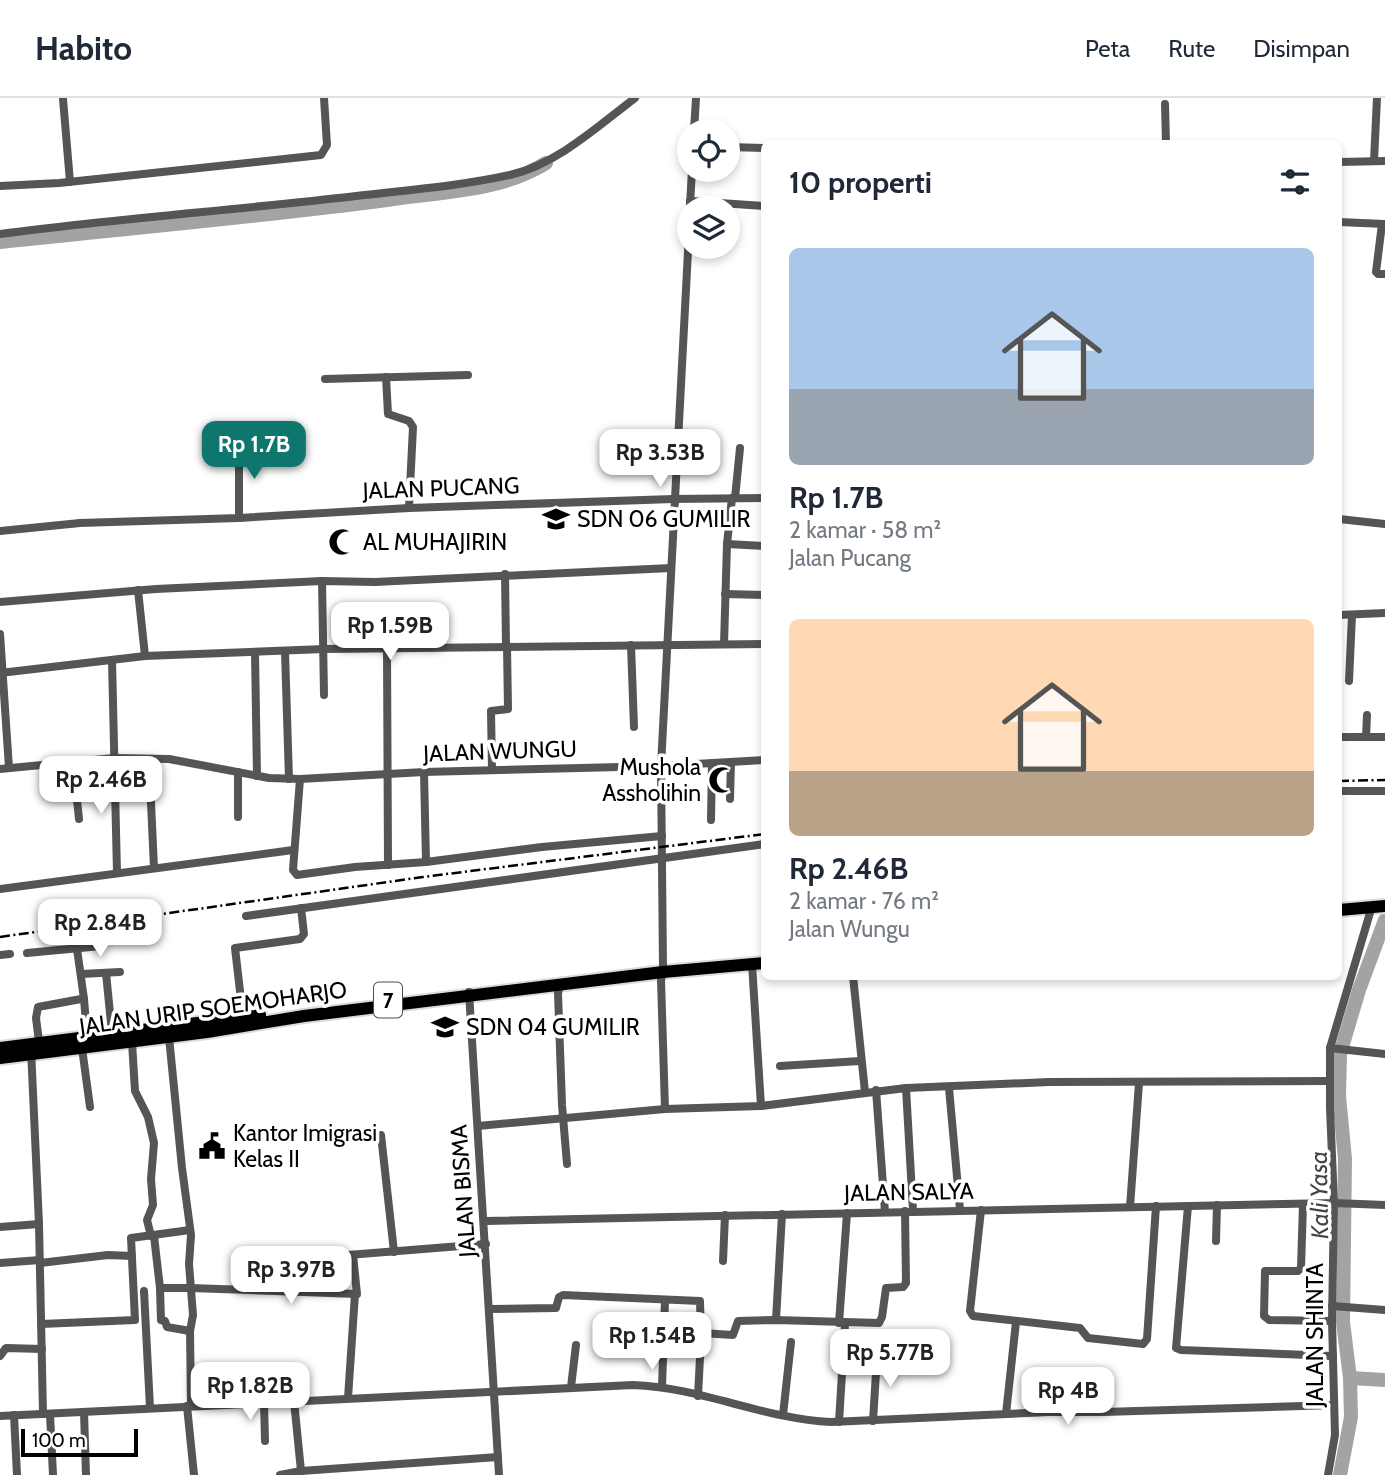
<!DOCTYPE html>
<html lang="id">
<meta charset="utf-8">
<style>
:root{--surface:#fff;--page:#f2f2f3;--text:#1f2937;--muted:#747a83;--line:#e0e1e3;--accent:#0f766e}
body{margin:0;font-family:Cabin,sans-serif;background:var(--page);color:var(--text);height:100vh;display:flex;flex-direction:column;font-size:26px;white-space:nowrap}
*{box-sizing:border-box;margin:0}
p{font-size:23px;color:var(--muted)}
.icon{flex:none;width:38px;height:38px;fill:none;stroke:currentColor;stroke-width:2;stroke-linecap:round;stroke-linejoin:round}
.map{position:relative;flex:1;overflow:hidden}
.side{position:absolute;left:761px;top:42px;width:581px;height:840px;display:flex;flex-direction:column;background:var(--surface);border-radius:10px;box-shadow:0 4px 10px #0003}
.side>*{flex:none}
.controls{position:absolute;left:677px;top:21px;display:grid;gap:14px}
.controls a{display:grid;place-items:center;width:63px;height:63px;border-radius:50%;background:var(--surface);box-shadow:0 4px 10px #0003;font-size:35px}
.scale{position:absolute;left:21px;bottom:18px;width:117px;box-sizing:border-box;padding-left:7px;border:4px solid #000;border-top:0;font-size:19px;line-height:24px;white-space:nowrap;color:#000;-webkit-text-stroke:5px #fff;paint-order:stroke}
.price{position:absolute;translate:-50% -60px;padding:0 16px;border-radius:14px;background:#fff;color:#222;font-size:23px;line-height:46px;filter:drop-shadow(0 2px 4px #0008)}
.price::after{content:'';position:absolute;left:50%;top:42px;width:21px;height:16px;margin-left:-10px;background:inherit;clip-path:polygon(0 0,100% 0,50% 100%)}
.price.active{background:var(--accent);color:#fff}
ul{padding:0;list-style:none}
li{display:grid;align-content:center;gap:14px;height:371px;padding:0 28px}
li span{display:grid;place-items:center;height:217px;border-radius:10px;color:#555}
li>.icon{margin-inline-start:auto}
span .icon{width:126px;height:126px;fill:#fffc;stroke-width:1}
li b{font-size:30px}
h2{display:flex;justify-content:space-between;align-items:center;height:84px;padding:0 28px;font-size:30px}
header{display:flex;align-items:center;gap:42px;box-sizing:border-box;height:98px;padding:0 35px;background:var(--surface);border-bottom:2px solid var(--line)}
header strong{font-size:33px}
nav{display:flex;gap:38px;margin-inline-start:auto;font-size:24px}
.map>svg:first-child{display:block}
.lines{fill:none;stroke-linecap:round;stroke-linejoin:round}
.river{stroke:#a3a3a3;stroke-width:14}
.highway-casing{stroke:#dbdbdb;stroke-width:16}
.minor{stroke:#555;stroke-width:8}
.highway{stroke:#000;stroke-width:12}
.rail{stroke:#000;stroke-width:2.5;stroke-dasharray:10 3.5 2 3.5;stroke-linecap:butt}
.labels{text-anchor:middle;dominant-baseline:central;stroke-width:7;stroke-linejoin:round;paint-order:stroke}
.shield{fill:#fff;stroke:#4c4c4c;stroke-width:2}
.shield-label{font-size:21px;font-weight:bold;fill:#000}
.street-label{font-size:23px;fill:#000;stroke:#fff}
.poi-label{font-size:23px;fill:#000;stroke:#fff;text-anchor:start}
.water-label{font-size:24px;font-style:italic;fill:#444;stroke:#fff}
</style>
<header>
<strong>Habito</strong>
<nav><a>Peta</a><a>Rute</a><a>Disimpan</a></nav>
</header>
<div class="map">
<svg width="1385" height="1377" viewBox="0 0 1385 1377">
<rect width="100%" height="100%" fill="#fff"/>
<g class="lines">
<g class="river">
<path d="M0,144c129,-14 258,-25 387,-42 52,-8 113,-8 159,-37"/>
<path d="M1350,1280l35,2"/>
<path d="M1340,1377l11,-58 -1,-39 -7,-56 2,-163 -6,-63 1,-42 19,-64 26,-70"/>
</g>
<defs>
<g id="highway">
<path d="M1339,812l46,-4"/>
<path d="M0,950l260,-33"/>
<path d="M0,960l207,-26 97,-16 359,-44 102,-9"/>
</g>
</defs>
<use href="#highway" class="highway-casing"/>
<g class="minor">
<path d="M63,1l7,83"/>
<path d="M1165,6l1,40"/>
<path d="M694,33l2,-33"/>
<path d="M728,49l37,1"/>
<path d="M1374,63l3,-63"/>
<path d="M1339,64l46,-1"/>
<path d="M0,88l59,-3 262,-28 6,-10 -3,-47"/>
<path d="M690,103l75,5"/>
<path d="M690,107l2,-35"/>
<path d="M1339,124l46,2"/>
<path d="M1382,126l-6,48 2,2h7"/>
<path d="M0,136c119,-16 238,-24 356,-38 52,-6 104,-10 154,-21 47,-11 87,-48 125,-77"/>
<path d="M386,279l2,37 21,7 4,6 -4,81"/>
<path d="M325,281l143,-4"/>
<path d="M735,400l5,-50"/>
<path d="M239,420v-73"/>
<path d="M1339,421l46,5"/>
<path d="M0,433l80,-8 159,-5 170,-10 264,-9 92,-1"/>
<path d="M727,446l38,2"/>
<path d="M505,476l1,72"/>
<path d="M322,483l2,114"/>
<path d="M138,492l7,66"/>
<path d="M725,496l40,1"/>
<path d="M0,504l156,-13 166,-8 53,1 296,-14"/>
<path d="M1339,517l46,-2"/>
<path d="M0,536l9,134"/>
<path d="M724,546l3,-100 5,-46"/>
<path d="M631,547l3,82"/>
<path d="M387,550l1,217"/>
<path d="M285,554l4,127"/>
<path d="M255,555l2,123"/>
<path d="M112,562l5,213"/>
<path d="M0,575l145,-17 179,-7 441,-5"/>
<path d="M1349,583l3,-66"/>
<path d="M1339,639h46"/>
<path d="M1366,639l1,-22"/>
<path d="M149,661l5,109"/>
<path d="M73,664l6,57"/>
<path d="M0,671l115,-11 54,1 100,19 31,1 124,-7 237,-6 104,-6"/>
<path d="M492,672l-1,-59 17,-2 -1,-63"/>
<path d="M424,674l2,90"/>
<path d="M300,681l-7,91 4,5 58,-8 71,-5 116,-15 120,-11"/>
<path d="M1339,693h46"/>
<path d="M730,701l1,-37"/>
<path d="M238,719v-45"/>
<path d="M711,722l1,-57"/>
<path d="M0,791l293,-39"/>
<path d="M246,818l519,-72"/>
<path d="M77,851l7,50"/>
<path d="M27,855l74,-7"/>
<path d="M0,857l10,-1"/>
<path d="M752,866l9,142"/>
<path d="M663,869l-2,-201 29,-553"/>
<path d="M663,874l-2,8 4,129"/>
<path d="M106,875l6,60"/>
<path d="M81,876l39,-2"/>
<path d="M853,878l12,116"/>
<path d="M560,887l-2,8 4,112 5,59"/>
<path d="M469,894l30,483"/>
<path d="M243,919l-8,-69 65,-9 4,-5 -3,-26"/>
<path d="M169,939l13,131 9,67 -2,29 4,51 -3,16"/>
<path d="M39,944l-3,-24 2,-11 43,-8h3l3,37"/>
<path d="M132,944l3,49 13,26 6,26 -3,36 2,26 -6,15 4,16"/>
<path d="M82,950l8,59"/>
<path d="M1330,950l55,6"/>
<path d="M31,951l8,175 4,190"/>
<path d="M780,968l80,-5"/>
<path d="M906,990l7,123"/>
<path d="M949,990l11,122"/>
<path d="M876,992l9,122"/>
<path d="M478,1028l187,-17 96,-3 145,-18 143,-6 281,-1"/>
<path d="M381,1037l13,117"/>
<path d="M1303,1106l-2,64 -3,3h-33l-1,45 5,4 63,1"/>
<path d="M1188,1108l-12,142 5,2 152,6"/>
<path d="M1130,1109l9,-124"/>
<path d="M981,1112l-11,101 3,5 107,12 8,10 55,6 4,-5 9,-133"/>
<path d="M485,1123l849,-18 51,2"/>
<path d="M0,1129l39,-3"/>
<path d="M154,1138l6,52 1,32 4,1 2,6 23,4 1,75"/>
<path d="M1216,1143l1,-36"/>
<path d="M348,1157l138,-11"/>
<path d="M723,1163l2,-46"/>
<path d="M0,1165l40,-3"/>
<path d="M40,1165l68,-8 24,1"/>
<path d="M160,1190h30l167,6 -4,-39"/>
<path d="M144,1193l6,117"/>
<path d="M1332,1208l53,4"/>
<path d="M490,1211l66,-1 3,-11 4,-2 137,6 1,37 -3,58"/>
<path d="M776,1222l6,-106"/>
<path d="M839,1225l8,-110"/>
<path d="M41,1226l94,-4 -4,-82 59,-8"/>
<path d="M701,1235l32,2 5,-14 38,-1 103,3 3,-6 4,-29 17,-1 3,-4 -1,-72"/>
<path d="M0,1258l6,-8 36,1"/>
<path d="M571,1289l5,-42"/>
<path d="M662,1289l3,-87"/>
<path d="M348,1300l7,-104"/>
<path d="M294,1303l7,70"/>
<path d="M264,1304l1,39"/>
<path d="M187,1308l7,69"/>
<path d="M84,1314l2,63"/>
<path d="M50,1316l3,61"/>
<path d="M1006,1316l10,-92"/>
<path d="M14,1317l3,60"/>
<path d="M783,1317l8,-73"/>
<path d="M0,1318l633,-31c67,2 131,34 198,37l217,-10h55l231,-7"/>
<path d="M873,1323l4,-65"/>
<path d="M839,1324l6,-98"/>
<path d="M280,1377l21,-4 197,-14"/>
<path d="M1328,1377l7,-40 -3,-114 2,-118 -4,-95v-60l42,-142"/>
</g>
<use href="#highway" class="highway"/>
<g class="rail">
<path d="M1339,683l46,-1"/>
<path d="M0,839l423,-60 342,-43"/>
</g>
</g>
<defs>
<symbol id="school-bare" viewBox="-9 -9 18 18"><path d="M0-5L7-2L0 1L-7-2ZM-4 1L0 2.5L4 1V4Q0 6-4 4Z" fill="#000" stroke="#fff" stroke-width="2.5" paint-order="stroke"/></symbol>
<symbol id="mosque-bare" viewBox="-9 -9 18 18"><path d="M3.5-4.9A6 6 0 1 0 3.5 4.9A5 5 0 1 1 3.5-4.9Z" fill="#000" stroke="#fff" stroke-width="2.5" paint-order="stroke"/></symbol>
<symbol id="civic-bare" viewBox="-9 -9 18 18"><path d="M-.6-6.5H3V-4.5H.6V-3L4-1V1h2V6H-6V1h2V-1L-.6-3ZM-1.2 2.5V6h2.4V2.5Z" fill="#000" stroke="#fff" stroke-width="2.5" paint-order="stroke"/></symbol>
</defs>
<g fill-rule="evenodd">
<use href="#school-bare" x="537" y="402" width="38" height="38"/>
<use href="#mosque-bare" x="323" y="425" width="38" height="38"/>
<use href="#mosque-bare" x="703" y="663" width="38" height="38"/>
<use href="#school-bare" x="426" y="910" width="38" height="38"/>
<use href="#civic-bare" x="193" y="1029" width="38" height="38"/>
</g>
<g class="labels">
<rect class="shield" x="374" y="884.5" width="28" height="35" rx="5"/>
<g class="shield-label">
<text x="388" y="902">7</text>
</g>
<g class="street-label">
<text transform="translate(441 390) rotate(-2)">JALAN PUCANG</text>
<text transform="translate(500 653) rotate(-2)">JALAN WUNGU</text>
<text transform="translate(213 910) rotate(-8)">JALAN URIP SOEMOHARJO</text>
<text transform="translate(463 1093) rotate(-94)">JALAN BISMA</text>
<text transform="translate(909 1094) rotate(-1)">JALAN SALYA</text>
<text transform="translate(1315 1237) rotate(-90)">JALAN SHINTA</text>
</g>
<g class="poi-label">
<text x="577" y="421">SDN 06 GUMILIR</text>
<text x="363" y="444">AL MUHAJIRIN</text>
<text x="701" y="669" text-anchor="end">Mushola<tspan x="701" dy="26">Assholihin</tspan></text>
<text x="466" y="929">SDN 04 GUMILIR</text>
<text x="233" y="1035">Kantor Imigrasi<tspan x="233" dy="26">Kelas II</tspan></text>
</g>
<g class="water-label">
<text transform="translate(1319 1097) rotate(-91)">Kali Yasa</text>
</g>
</g>
</svg>
<div class="controls">
<a><svg class="icon" aria-label="locate" viewBox="0 0 24 24"><circle cx="12" cy="12" r="6"/><path d="M12 2v4M12 18v4M2 12h4M18 12h4"/></svg></a>
<a><svg class="icon" aria-label="layers" viewBox="0 0 24 24"><path d="M12 4l9 5-9 5-9-5zM3 14l9 5 9-5"/></svg></a>
</div>
<div class="scale">100 m</div>
<b class="price active" style="left:254px;top:383px">Rp 1.7B</b>
<b class="price" style="left:660px;top:391px">Rp 3.53B</b>
<b class="price" style="left:390px;top:564px">Rp 1.59B</b>
<b class="price" style="left:101px;top:718px">Rp 2.46B</b>
<b class="price" style="left:100px;top:861px">Rp 2.84B</b>
<b class="price" style="left:291px;top:1208px">Rp 3.97B</b>
<b class="price" style="left:652px;top:1274px">Rp 1.54B</b>
<b class="price" style="left:890px;top:1291px">Rp 5.77B</b>
<b class="price" style="left:250px;top:1324px">Rp 1.82B</b>
<b class="price" style="left:1068px;top:1329px">Rp 4B</b>
<section class="side">
<h2>10 properti<svg class="icon" aria-label="filters" viewBox="0 0 24 24"><path d="M4 7h16M4 17h16"/><circle cx="9" cy="7" r="2"/><circle cx="15" cy="17" r="2"/></svg></h2>
<ul>
<li><span style="background:linear-gradient(#a9c7e8 65%,#9aa5b1 0)"><svg class="icon" aria-label="home" viewBox="0 0 24 24"><path d="M3 11l9-7 9 7M6 9v11h12V9"/></svg></span><div><b>Rp 1.7B</b><p>2 kamar · 58 m²</p><p>Jalan Pucang</p></div></li>
<li><span style="background:linear-gradient(#ffd9b3 70%,#b9a48a 0)"><svg class="icon" aria-label="home" viewBox="0 0 24 24"><path d="M3 11l9-7 9 7M6 9v11h12V9"/></svg></span><div><b>Rp 2.46B</b><p>2 kamar · 76 m²</p><p>Jalan Wungu</p></div></li>
</ul>
</section>
</div>
